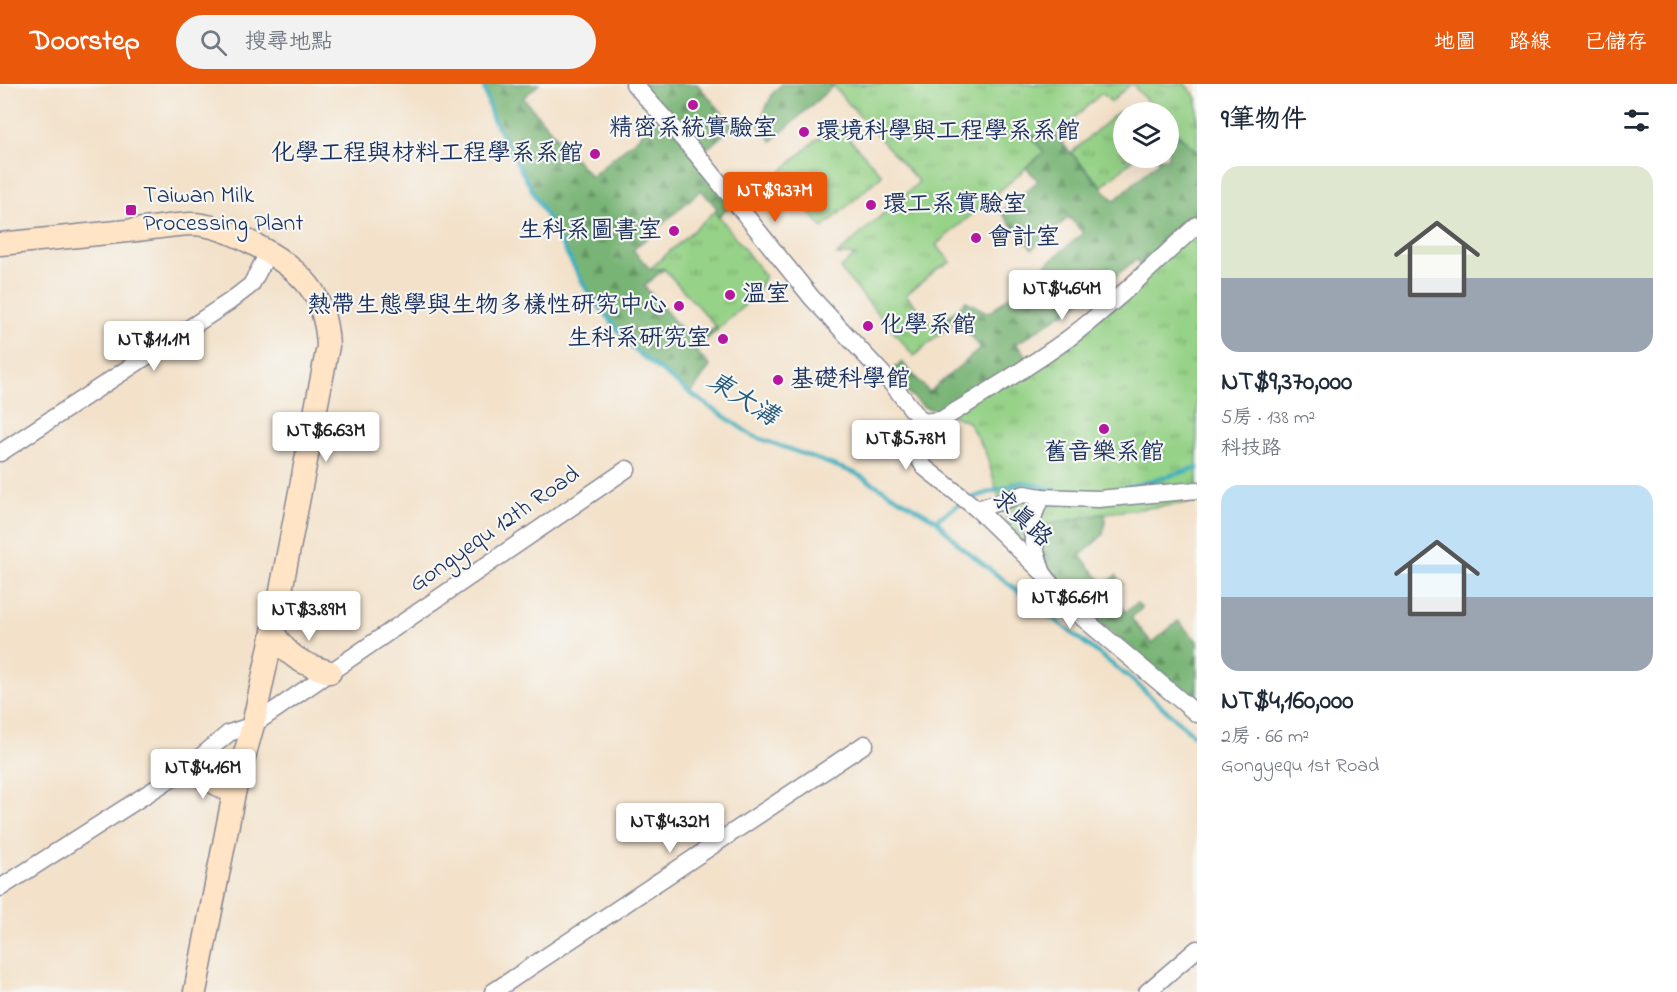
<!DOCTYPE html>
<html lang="zh-TW">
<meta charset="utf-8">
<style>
:root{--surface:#fff;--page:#f2f2f3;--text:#1f2937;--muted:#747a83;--accent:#ea580c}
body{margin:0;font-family:"Indie Flower","LXGW WenKai TC",sans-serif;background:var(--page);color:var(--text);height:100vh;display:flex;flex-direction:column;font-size:22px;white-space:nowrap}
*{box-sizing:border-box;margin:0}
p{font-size:20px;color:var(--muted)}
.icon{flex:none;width:33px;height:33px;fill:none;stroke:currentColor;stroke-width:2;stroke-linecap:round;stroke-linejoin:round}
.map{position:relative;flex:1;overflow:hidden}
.drawer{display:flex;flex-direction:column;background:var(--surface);width:480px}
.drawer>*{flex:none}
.buttons{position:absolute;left:1113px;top:18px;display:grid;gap:12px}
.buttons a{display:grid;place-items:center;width:66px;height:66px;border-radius:50%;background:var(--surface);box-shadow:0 6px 24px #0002;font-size:30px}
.price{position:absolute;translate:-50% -51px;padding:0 14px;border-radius:6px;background:#fff;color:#222;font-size:20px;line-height:39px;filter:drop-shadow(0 2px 3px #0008)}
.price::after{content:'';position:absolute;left:50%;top:36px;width:18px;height:14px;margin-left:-9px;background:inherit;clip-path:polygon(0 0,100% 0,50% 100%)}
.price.on{background:var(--accent);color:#fff}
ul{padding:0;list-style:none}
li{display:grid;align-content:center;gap:12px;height:318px;padding:0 24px}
li span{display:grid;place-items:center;height:186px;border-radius:18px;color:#555}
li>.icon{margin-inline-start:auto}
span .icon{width:108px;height:108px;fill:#fffc;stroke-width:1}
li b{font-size:26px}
h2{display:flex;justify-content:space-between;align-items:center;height:72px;padding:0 24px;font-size:26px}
header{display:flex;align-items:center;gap:36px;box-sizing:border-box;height:84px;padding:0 30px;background:var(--accent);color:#fff}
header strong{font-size:28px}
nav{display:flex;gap:33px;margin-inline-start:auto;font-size:21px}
.search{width:420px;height:54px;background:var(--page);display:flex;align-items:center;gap:15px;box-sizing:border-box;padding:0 21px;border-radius:33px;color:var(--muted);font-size:22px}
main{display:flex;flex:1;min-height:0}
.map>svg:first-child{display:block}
.grass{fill:url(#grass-tufts);stroke:#588072;stroke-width:1.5}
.forest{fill:url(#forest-firs);stroke:#4a7269;stroke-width:1.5}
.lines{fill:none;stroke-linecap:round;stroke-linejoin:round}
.stream{stroke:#41afbd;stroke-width:4.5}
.street-casing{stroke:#878894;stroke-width:19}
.secondary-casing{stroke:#878894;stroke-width:25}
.street{stroke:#fff;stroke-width:16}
.secondary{stroke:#ffe4c6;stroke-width:22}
.poi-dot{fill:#b5179e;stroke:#f6f6f2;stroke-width:2}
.labels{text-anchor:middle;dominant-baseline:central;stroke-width:4.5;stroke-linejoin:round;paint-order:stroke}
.poi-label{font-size:24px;fill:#1b2f5e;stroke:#f6f6f2;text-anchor:start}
.street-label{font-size:24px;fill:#1b2f5e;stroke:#f6f6f2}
.water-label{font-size:26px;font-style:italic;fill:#285c7f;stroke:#f6f6f2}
</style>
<header>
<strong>Doorstep</strong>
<div class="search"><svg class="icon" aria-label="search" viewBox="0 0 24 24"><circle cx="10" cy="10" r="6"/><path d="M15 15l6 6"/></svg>搜尋地點</div>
<nav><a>地圖</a><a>路線</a><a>已儲存</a></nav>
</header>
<main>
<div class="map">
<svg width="1197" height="908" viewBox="0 0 1197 908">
<defs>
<pattern id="grass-tufts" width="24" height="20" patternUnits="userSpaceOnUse" patternTransform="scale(1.5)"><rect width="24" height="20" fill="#96d287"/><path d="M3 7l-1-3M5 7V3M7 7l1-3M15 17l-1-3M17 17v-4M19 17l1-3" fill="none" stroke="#7aab72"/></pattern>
<pattern id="forest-firs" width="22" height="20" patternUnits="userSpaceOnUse" patternTransform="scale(1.5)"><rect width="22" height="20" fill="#78b474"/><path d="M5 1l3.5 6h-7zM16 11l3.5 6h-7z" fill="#629362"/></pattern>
</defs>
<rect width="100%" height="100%" fill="#f6f6f2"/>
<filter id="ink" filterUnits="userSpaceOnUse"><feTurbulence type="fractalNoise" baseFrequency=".0167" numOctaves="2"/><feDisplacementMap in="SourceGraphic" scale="12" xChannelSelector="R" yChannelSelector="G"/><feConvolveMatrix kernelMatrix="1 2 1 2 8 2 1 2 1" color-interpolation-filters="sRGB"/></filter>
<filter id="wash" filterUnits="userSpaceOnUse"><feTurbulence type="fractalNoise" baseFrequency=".008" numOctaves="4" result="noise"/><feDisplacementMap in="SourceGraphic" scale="24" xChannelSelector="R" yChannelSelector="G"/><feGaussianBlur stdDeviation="1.35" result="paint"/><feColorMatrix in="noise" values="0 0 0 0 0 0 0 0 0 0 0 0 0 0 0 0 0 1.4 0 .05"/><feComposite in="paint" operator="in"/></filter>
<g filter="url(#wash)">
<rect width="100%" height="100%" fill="#f3e1c9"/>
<g class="grass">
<path d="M831,0h300l-20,18 -9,-9 -47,42 -24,1 14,16 -109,93 15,17 -14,7 -31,26 29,33 7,4 -28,24 -74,-87 15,-14h-18l82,-73z"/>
<path d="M1132,0h53l12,14v54l-28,-27 -1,-13h-11z"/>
<path d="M1118,28l5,5 1,41h11l-33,28 -31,-33z"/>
<path d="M835,39l47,52 -59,53 -47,-52z"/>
<path d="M715,127l50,65 -10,20 -37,33 -54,-60h-14z"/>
<path d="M1197,133v285l-91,11 -96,19 -25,-81 -17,-29 -21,-9 109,-70 70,-57 14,-22z"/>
</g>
<g class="forest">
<path d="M483,0h56l-16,14 68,79 71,-60 -33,-33h68l37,42 -36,30 38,46 -18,15 -3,-6 2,-3 -16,-18 -68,60 17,19h14l-20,17 50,58 21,-17 3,2 -23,21 15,16 -19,28 -59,-46 -44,-56 -96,-175z"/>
<path d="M782,0h49l2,2 -61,55 -14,-17 15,-31z"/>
<path d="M1171,44l26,24v65l-57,47 -3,-4 -3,1 -36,29 -82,54 14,16 -83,53 -23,-6 -36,-33 14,-12 27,30 52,-44 -24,-28 -15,12 -7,-4 31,-27 20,11 6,-1 91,-78 -14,-16 -37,32 -31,-37 37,-31 -12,-14 18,-15 -14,-16 25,-1 59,66 45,-40 -3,-3h12l1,-27z"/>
<path d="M1106,429l-3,22 -23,21 25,29 11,-10 7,9 -12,11 15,17 11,-9 5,5 -11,10 21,25 26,-22 19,20v62l-134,-111 -53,-60z"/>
</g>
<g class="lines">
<g class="stream">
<path d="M483,0l9,33 96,175 44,56 59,46 62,42 102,37 81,47 25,27 169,131 67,60"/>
<path d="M1122,405l75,-21"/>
<path d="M971,414l52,-16 33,8"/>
<path d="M936,436l25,-17"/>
</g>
</g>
</g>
<g filter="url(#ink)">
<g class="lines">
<defs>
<g id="street">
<path d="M634,0l64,72 114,142 81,87 29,37"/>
<path d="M922,338l-7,25 3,10 6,10 53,42 66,64 23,31 131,110"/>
<path d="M922,338l19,-2c43,-26 87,-52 128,-82 45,-34 86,-75 128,-113"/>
<path d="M0,369l229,-151 22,-17 17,-32"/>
<path d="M1042,413c-17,30 -9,43 0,74"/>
<path d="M977,425l47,-15 18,3 56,2 99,-9"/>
<path d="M0,804l186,-119 43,-36 24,-8 374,-256"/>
<path d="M493,908l372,-248"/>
<path d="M1147,908l50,-43"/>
</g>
<g id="secondary">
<path d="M0,160c42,-4 85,-9 127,-13 21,-2 43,-6 64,-7 35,0 97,35 118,62 14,18 18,39 19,60l-55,286 -20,93 -19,68 -39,199"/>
<path d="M273,548c14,24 30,33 57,40"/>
<path d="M186,685l8,3 40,21"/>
</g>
</defs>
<use href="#street" class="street-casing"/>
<use href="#secondary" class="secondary-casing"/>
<use href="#street" class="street"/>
<use href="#secondary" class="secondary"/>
</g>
</g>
<g class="poi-dot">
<circle cx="693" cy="21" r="6"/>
<circle cx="804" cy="48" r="6"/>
<circle cx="595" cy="70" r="6"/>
<circle cx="871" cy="121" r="6"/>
<rect x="125" y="120" width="12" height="12" rx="3"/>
<circle cx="674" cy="147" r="6"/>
<circle cx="976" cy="154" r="6"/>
<circle cx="730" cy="211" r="6"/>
<circle cx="679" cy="222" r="6"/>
<circle cx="868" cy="242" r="6"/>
<circle cx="723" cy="255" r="6"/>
<circle cx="778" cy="296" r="6"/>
<circle cx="1104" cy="345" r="6"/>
</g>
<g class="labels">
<g class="poi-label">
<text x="693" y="45" text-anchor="middle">精密系統實驗室</text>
<text x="816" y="48">環境科學與工程學系系館</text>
<text x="583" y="70" text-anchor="end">化學工程與材料工程學系系館</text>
<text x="143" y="112">Taiwan Milk<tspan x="143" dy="28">Processing Plant</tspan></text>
<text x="883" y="121">環工系實驗室</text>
<text x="662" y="147" text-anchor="end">生科系圖書室</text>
<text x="988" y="154">會計室</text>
<text x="742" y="211">溫室</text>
<text x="667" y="222" text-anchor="end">熱帶生態學與生物多樣性研究中心</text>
<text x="880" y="242">化學系館</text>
<text x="711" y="255" text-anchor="end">生科系研究室</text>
<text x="790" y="296">基礎科學館</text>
<text x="1104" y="369" text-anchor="middle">舊音樂系館</text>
</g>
<g class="street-label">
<text transform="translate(1021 435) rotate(43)">求真路</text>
<text transform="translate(495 446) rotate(-35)">Gongyequ 12th Road</text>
</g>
<g class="water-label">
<text transform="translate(742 316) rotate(32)">東大溝</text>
</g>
</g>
</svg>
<div class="buttons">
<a><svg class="icon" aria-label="layers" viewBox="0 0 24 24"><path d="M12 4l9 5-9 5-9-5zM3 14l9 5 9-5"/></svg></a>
</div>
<b class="price on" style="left:775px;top:139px">NT$9.37M</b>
<b class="price" style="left:1062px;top:237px">NT$4.64M</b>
<b class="price" style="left:154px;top:288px">NT$11.1M</b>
<b class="price" style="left:326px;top:379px">NT$6.63M</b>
<b class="price" style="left:906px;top:387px">NT$5.78M</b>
<b class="price" style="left:1070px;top:546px">NT$6.61M</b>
<b class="price" style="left:309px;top:558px">NT$3.89M</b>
<b class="price" style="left:203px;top:716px">NT$4.16M</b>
<b class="price" style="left:670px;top:770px">NT$4.32M</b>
</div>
<section class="drawer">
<h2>9筆物件<svg class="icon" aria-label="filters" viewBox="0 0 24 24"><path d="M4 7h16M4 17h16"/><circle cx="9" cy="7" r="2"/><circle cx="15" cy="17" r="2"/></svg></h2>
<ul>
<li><span style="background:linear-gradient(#dfe7d0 60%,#9aa5b1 0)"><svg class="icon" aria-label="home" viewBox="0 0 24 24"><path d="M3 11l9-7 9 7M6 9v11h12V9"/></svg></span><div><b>NT$9,370,000</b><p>5房 · 138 m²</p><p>科技路</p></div></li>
<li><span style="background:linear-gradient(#bfe0f5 60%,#9aa5b1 0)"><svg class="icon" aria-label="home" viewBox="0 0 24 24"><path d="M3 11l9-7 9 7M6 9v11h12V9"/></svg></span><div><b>NT$4,160,000</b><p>2房 · 66 m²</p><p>Gongyequ 1st Road</p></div></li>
</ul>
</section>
</main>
